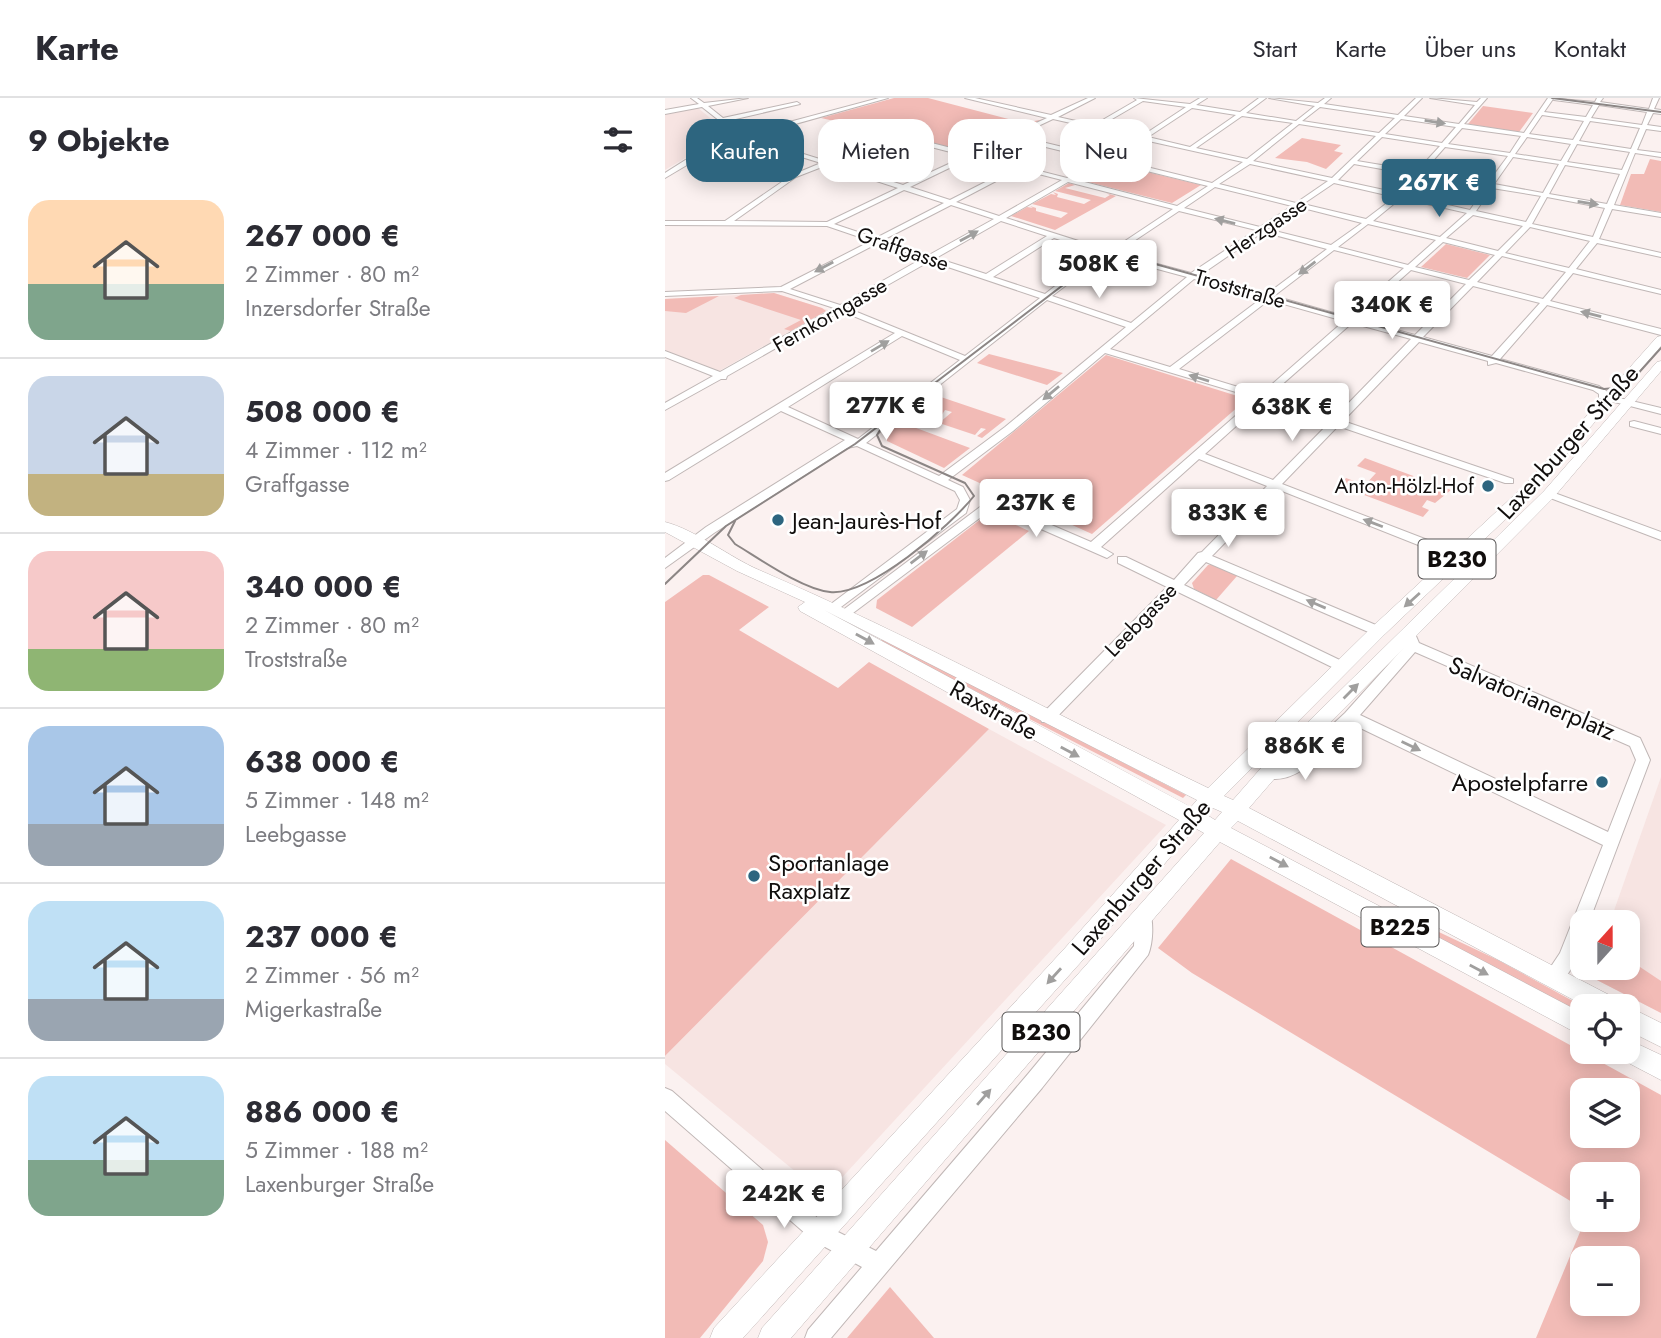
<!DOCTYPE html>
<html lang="de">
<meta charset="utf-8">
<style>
:root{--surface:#fff;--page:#f7f7f7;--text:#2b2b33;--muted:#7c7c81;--line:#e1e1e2;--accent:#2d657f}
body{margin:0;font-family:Jost,sans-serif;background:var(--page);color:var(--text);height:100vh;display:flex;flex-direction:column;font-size:26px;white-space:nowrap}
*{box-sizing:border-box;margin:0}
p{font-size:23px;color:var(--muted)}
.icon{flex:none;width:38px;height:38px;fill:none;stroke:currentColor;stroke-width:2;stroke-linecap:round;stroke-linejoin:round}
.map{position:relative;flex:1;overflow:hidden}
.drawer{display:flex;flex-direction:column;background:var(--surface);width:665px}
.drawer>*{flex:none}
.top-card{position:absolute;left:21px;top:21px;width:665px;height:63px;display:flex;gap:14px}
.needle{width:46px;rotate:21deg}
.tools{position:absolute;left:905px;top:812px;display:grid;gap:14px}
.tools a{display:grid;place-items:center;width:70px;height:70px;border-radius:14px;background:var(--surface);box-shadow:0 4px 18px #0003;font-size:35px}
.price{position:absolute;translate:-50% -60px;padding:0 16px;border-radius:7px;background:#fff;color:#222;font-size:23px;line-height:46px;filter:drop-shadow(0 2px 4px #0008)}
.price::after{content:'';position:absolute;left:50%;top:42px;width:21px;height:16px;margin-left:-10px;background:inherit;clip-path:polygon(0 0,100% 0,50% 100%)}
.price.current{background:var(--accent);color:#fff}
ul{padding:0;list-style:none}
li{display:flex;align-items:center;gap:21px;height:175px;padding:0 28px}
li+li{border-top:2px solid var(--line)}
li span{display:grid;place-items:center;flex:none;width:196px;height:140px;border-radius:21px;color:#555}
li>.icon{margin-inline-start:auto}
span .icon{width:84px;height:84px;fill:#fffc;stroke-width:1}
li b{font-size:30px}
h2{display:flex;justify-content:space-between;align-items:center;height:84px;padding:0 28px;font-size:30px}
.pill{padding:0 24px;border-radius:21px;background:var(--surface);box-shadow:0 4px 18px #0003;font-size:24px;line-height:63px}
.pill.current{background:var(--accent);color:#fff}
header{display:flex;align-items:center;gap:42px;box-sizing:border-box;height:98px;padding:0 35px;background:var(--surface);border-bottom:2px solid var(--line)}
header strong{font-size:33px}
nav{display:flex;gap:38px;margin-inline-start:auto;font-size:24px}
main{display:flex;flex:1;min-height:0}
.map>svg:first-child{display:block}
.built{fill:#f7e4e2}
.green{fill:#f2bbb6;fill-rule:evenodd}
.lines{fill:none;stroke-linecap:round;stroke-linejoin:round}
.minor-casing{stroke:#c0b7b6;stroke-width:2}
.major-casing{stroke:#c0b7b6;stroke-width:1}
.minor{fill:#fff;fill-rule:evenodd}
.major{fill:#fff;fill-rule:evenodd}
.tram{stroke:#8c8685;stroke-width:2}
.oneway{fill:#a09f9e}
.poi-dot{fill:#2d657f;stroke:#fff;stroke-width:2.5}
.labels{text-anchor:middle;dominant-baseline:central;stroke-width:5;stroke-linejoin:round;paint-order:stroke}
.far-street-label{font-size:21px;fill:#110e0d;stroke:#fff}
.far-poi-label{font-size:21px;fill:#110e0d;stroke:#fff;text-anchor:end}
.shield{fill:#fff;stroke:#585656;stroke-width:2}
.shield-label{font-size:23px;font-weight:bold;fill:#110e0d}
.street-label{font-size:24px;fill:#110e0d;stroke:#fff}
.poi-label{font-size:24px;fill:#110e0d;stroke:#fff;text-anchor:start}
</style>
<header>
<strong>Karte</strong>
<nav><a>Start</a><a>Karte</a><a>Über uns</a><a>Kontakt</a></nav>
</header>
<main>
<section class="drawer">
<h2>9 Objekte<svg class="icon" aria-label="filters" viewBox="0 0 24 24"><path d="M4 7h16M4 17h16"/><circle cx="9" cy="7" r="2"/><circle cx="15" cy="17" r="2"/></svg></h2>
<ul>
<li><span style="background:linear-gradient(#ffd9b3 60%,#7fa58c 0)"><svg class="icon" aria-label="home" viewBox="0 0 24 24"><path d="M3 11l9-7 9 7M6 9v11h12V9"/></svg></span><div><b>267 000 €</b><p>2 Zimmer · 80 m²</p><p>Inzersdorfer Straße</p></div></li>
<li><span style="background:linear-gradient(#c9d6e8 70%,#c2b280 0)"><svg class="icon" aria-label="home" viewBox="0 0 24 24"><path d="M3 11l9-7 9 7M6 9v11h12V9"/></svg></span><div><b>508 000 €</b><p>4 Zimmer · 112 m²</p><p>Graffgasse</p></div></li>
<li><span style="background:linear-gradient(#f6c9c9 70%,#8fb573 0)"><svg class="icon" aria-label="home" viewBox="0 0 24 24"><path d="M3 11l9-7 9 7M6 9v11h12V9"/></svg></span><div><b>340 000 €</b><p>2 Zimmer · 80 m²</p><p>Troststraße</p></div></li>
<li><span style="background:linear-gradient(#a9c7e8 70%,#9aa5b1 0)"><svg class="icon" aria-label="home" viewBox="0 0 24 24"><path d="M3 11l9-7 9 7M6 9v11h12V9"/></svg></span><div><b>638 000 €</b><p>5 Zimmer · 148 m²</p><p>Leebgasse</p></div></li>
<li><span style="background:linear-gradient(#bfe0f5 70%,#9aa5b1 0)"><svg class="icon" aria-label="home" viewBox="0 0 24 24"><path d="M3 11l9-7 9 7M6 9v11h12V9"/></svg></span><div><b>237 000 €</b><p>2 Zimmer · 56 m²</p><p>Migerkastraße</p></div></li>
<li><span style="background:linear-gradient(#bfe0f5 60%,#7fa58c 0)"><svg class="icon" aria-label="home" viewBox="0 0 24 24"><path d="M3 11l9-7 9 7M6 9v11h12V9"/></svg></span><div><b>886 000 €</b><p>5 Zimmer · 188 m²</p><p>Laxenburger Straße</p></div></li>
</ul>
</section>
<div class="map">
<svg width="996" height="1240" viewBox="0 0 996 1240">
<rect width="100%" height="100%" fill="#fbf1f0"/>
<g class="built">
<path d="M33,10l35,29 -36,14 -32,19v-56z"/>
<path d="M109,195l54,17 -109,61 -54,-20v-52z"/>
<path d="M324,631l177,96 -341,371 -160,-132v-8z"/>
<path d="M996,679v236l-70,-36 3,-9h33v-46h-17z"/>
</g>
<g class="green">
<path d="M229,0h34l96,25 21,-4 -73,33 -151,-34z"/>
<path d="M818,8l50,7 -14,19 -51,-8z"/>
<path d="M637,40l39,7 -7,6 9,2 -17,16 -19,-7 -32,-4z"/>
<path d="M985,61l11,2v51l-41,-7 11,-31h13z"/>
<path d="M441,64l95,23 -29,18 -96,-24z"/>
<path d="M404,85l6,2 -10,3 40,10 5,-3 -4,-2 10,3 -61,34 -44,-14 16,-9 6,1 -3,-2 6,2v3l25,7 7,-5 -36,-9 19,-10 5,1 -3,-3 5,2 -1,3 27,7 7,-4 -36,-9z"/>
<path d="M781,146l44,11 -23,23 -46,-11z"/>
<path d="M109,195l48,15 4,3 -35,20 -7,-2 17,-9 -67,-22 7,-3z"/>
<path d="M54,198l-33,17 -21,-2v-12z"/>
<path d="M324,256l74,19 -16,12 -70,-22z"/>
<path d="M441,257l141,44 -155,135 -130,-59z"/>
<path d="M270,297l71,24 -24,19 -5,-2 9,-7 -5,-1 -6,7 -36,-12 13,-11 -7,-2 -8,12 -25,-8z"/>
<path d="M235,324l70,26 -26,20 -57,-27v-8z"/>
<path d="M700,360l86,32 -16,13 -8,-3 -5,7 7,3 -6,7 -83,-31 6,-8 19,7 11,-12 -19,-7z"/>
<path d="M327,416l37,17 -117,96 -36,-19 1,-8 109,-85z"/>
<path d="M547,466l25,12 -21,24 -22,-11 -2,-6 16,-18z"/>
<path d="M38,477h6l60,32 -30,23 99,58 31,-26 120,67 -324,327v-454z"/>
<path d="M218,541l303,156 -3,3 -303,-156z"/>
<path d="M566,761l430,236v243h-125l49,-118h42v-46h-45v34l-390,-235 -34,-25zM962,992v46h-45v-46zM962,1160v46h-45v-46z"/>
<path d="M721,809l112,53 84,46v11l-198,-105z"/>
<path d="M963,861l33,22v32l-70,-36 3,-9h33z"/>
<path d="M0,1042l98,85 5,17 -5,19 -63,77h-35z"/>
<path d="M225,1189l44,51h-87z"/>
</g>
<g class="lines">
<defs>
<g id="minor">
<path d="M26,0h6l7,5 44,-5 -40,8 15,12 74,-16 3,2 -73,17 17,13 135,-36h9l-139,39 77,24 70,-27 75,19 76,-35 -82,-20h10l76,17 37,-17h7l-37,19 36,8 43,-25 -3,-2 56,6 10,-6h7l-11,7 44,7 19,-14h7l-20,15 50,8 19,-15 -46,-8 49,5 7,-5h6l-7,6 74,11 18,-17h6l-18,18 55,8 16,-19 -45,-7 47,4 4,-4h6l-23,26 60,9 24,-35 47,4 2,-4h6l-3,4 49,7 4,-11h6l-5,11 7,1v4l-8,-1 -6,12 14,2v4l-15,-2 -9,21 24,3v4l-26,-4 -21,52 47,8v4l-49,-8 -13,30 62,14v4l-64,-14 -21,26 85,21v4l-88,-21 -23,28 111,28v6l-114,-30 -47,54 99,27 16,11 46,11v6l-62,-16v-4l-6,-4 -97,-27 -8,2v-4l-69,-19 -76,79 170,58v4h-8l-167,-57 -56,58 182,70v6h-8l-179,-71 -65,67 171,72 1,3 -1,3h-10l-167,-72 -22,23 164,79 2,3 -2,3h-10l-160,-78 -126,130h-10l-2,-4 2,-4 125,-127 -49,-24v-6h8l48,23 24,-27 4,-1 65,-66 -68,-27 -98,88 12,7 -6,4 -114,-50 -144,108h-8l-2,-3 149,-112h8l95,41 165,-144 -151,-45 -92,78 -65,49 15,7 7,13 -4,13 -129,97 -4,1 -6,-4 130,-98 3,-9 -5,-9 -98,-45 -10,2 -133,85 -49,35v-10l41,-31 139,-87 -64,-29 -112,69 -4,1v-8l230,-140 -54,-22 -114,65 -1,3h-5l-56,31v-7l48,-27 -48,-19v-6l55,21 114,-64 -52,-17 -117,5v-4l116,-5 90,-46 -44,-15 -162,-1v-4h60l67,-46 29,-12 -78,-24 -51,23 -27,16v-5l22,-14 52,-23 -37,-29 -37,7v-4l34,-6zM888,1l1,1 39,5 -7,12 -42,-5zM478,3l43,6 -44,29 -42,-10zM934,7l48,7 -5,13 -51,-7zM655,9l75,11 -16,15 -77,-12zM527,10l44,7 -46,32 -42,-10zM877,17l42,6 -11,19 -44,-6zM577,18l51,7 -46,36 -51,-11zM388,21l84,19 -33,19 -87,-21zM736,21l55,8 -14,16 -57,-9zM925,23l50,7 -9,21 -52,-8zM634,26l77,12 -44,42 -79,-17zM797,30l59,8 -11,17 -62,-9zM717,39l58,9 -23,25 -60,-10zM862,39l44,7 -10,17 -46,-7zM231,40l70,18 -63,29 -70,-22zM347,41h1l86,21 -32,18 -90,-23zM479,42l99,22 -31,21 -102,-25zM912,46l53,8 -8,18 -55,-8zM780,49l63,9 -20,27 -65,-11zM307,59l41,11 -63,32 -40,-13zM848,59l46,7 -16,29 -49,-9zM441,63l102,25 -31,20 -104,-27zM585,66l78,17 -32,22 -77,-19zM689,66l61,11 -17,18 -60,-13zM162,67l71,23 -71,34 -93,-1 62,-44zM900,67l55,9 -13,30 -58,-10zM354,71l43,11 -63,36 -43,-14zM756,78l65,11 -16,23 -66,-15zM403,84l105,27 -63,42 -104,-33zM669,85l61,14 -29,22 -63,-15zM550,89l77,19 -32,21 -76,-19zM827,90l49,8 -15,26 -50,-11zM239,92l40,13 -68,35 -42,-14zM882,99l58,11 -12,29 -61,-13zM736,100l66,15 -27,24 -67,-16zM286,107l43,14 -65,36 -46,-15zM634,109l63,16 -31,22 -64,-16zM514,113l77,19 -65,43 -75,-20zM808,117l50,11 -25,25 -52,-13zM336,123l46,15 -61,38 -50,-16zM703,126l68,16 -28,25 -70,-18zM865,129l60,14 -21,27 -64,-15zM598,134l64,17 -60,45 -68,-18zM389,140l50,16 -16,6 -43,34 -52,-17zM778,144l52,13 -26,25 -54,-13zM213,145l45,15 -83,47 -50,-16zM669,152l70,18 -56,49 -74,-21zM446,158l2,1 74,20 -56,46 -79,-27 42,-32zM837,158l64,16 -23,27 -66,-17zM265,163l110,37 -75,58 -118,-48zM746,172l55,14 -51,51 -59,-16zM529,181l68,19 -92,69 -60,-18zM808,188l67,17 -48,53 -69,-19zM382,202l79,27 -121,100 -66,49 -73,-33zM604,202l75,21 -83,73 -82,-25zM687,225l59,16 -77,79 -65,-22zM237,238l58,24 -102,79 -70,-32zM599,303l65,22 -56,57 -68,-26z"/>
<path d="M969,323l27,7v6l-31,-8v-4z"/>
<path d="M884,393l112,41v8l-116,-44 -1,-2z"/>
<path d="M746,536l5,2 3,7 221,95 10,22 -61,162h-7c0,21 -7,55 -29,64l-6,-3 -3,-6 16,-24 43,-108 -251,-121c-23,21 -54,65 -89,53l-2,-4 2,-4 27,-5 55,-51 61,-68 -1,-6zM750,554l215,94 6,14 -28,72 -248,-117z"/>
<path d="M478,809l6,3c5,11 4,33 -1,45l-106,133 -211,250h-26l3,-8 54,-63 -48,-26 -149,-130v-23l7,3 156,136 48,24 152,-177 106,-128 1,-31 2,-5z"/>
</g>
<g id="major">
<path d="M996,238v10l-128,147 -149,142 -160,161 9,4 28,-32 283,-277 113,-129 4,-1v10l-107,126 -279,281 -26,30 366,190 3,8h-33l-347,-185 -7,7 351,185v23l-362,-194 -429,496h-33l4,-10 442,-495 -9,-5 -114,134 -338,376h-33l4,-10 351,-380 114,-128 -379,-209 -2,-4 7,-5 -68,-31 -72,-39v-10c31,8 64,35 94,48 153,66 299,146 449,218l164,-161 151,-140 134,-150zM159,512l373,190 -6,7zM548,710l9,4 -7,8 -8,-5z"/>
<path d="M961,908h1l34,17v24l-34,-17z"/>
<path d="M962,941l34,16v25l-42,-22 -3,-6h11z"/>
</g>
</defs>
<use href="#minor" class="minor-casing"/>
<use href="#major" class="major-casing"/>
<use href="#minor" class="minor"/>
<use href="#major" class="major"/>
<g class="tram">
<path d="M887,0l109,14"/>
<path d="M70,423l-7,14 7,9c25,15 67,45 95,48 40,4 120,-66 144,-96l-9,-13 -83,-37 -5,-11 5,-8"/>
<path d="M0,486l61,-58 129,-82 246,-188 29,1 474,132 22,-2 35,-39"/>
</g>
</g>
<defs><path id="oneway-solid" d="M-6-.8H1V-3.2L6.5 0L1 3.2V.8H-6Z" transform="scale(1.75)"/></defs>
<g class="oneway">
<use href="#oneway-solid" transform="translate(770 24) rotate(9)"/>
<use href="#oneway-solid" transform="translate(923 105) rotate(9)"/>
<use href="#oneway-solid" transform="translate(560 123) rotate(-166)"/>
<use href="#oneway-solid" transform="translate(304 138) rotate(-29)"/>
<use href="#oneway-solid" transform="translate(159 169) rotate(152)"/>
<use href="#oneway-solid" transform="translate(642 170) rotate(143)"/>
<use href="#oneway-solid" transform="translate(926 216) rotate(-166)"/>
<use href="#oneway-solid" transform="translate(215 248) rotate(-31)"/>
<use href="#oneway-solid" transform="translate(534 280) rotate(-163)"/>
<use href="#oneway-solid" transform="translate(386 295) rotate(140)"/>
<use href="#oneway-solid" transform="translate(708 425) rotate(-159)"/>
<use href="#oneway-solid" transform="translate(254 459) rotate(-37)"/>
<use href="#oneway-solid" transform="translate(747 502) rotate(138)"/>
<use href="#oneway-solid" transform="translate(651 506) rotate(-157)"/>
<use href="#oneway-solid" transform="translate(200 541) rotate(29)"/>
<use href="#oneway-solid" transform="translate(686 593) rotate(-45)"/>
<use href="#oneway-solid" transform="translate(746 648) rotate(26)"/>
<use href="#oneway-solid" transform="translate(405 654) rotate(28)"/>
<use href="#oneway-solid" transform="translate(614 764) rotate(28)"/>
<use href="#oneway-solid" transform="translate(814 872) rotate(28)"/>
<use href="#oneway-solid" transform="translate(389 878) rotate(132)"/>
<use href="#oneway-solid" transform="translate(319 999) rotate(-49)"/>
</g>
<g class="poi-dot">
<circle cx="823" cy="388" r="7"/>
<circle cx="113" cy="422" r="7"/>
<circle cx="937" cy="684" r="7"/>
<circle cx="89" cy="778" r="7"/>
</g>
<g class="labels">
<g class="far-street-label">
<text transform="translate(601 130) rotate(-34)">Herzgasse</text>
<text transform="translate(238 151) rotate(19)">Graffgasse</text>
<text transform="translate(575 191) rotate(16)">Troststraße</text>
<text transform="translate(165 217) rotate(-30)">Fernkorngasse</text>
<text transform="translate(476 522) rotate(-46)">Leebgasse</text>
</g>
<g class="far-poi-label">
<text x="809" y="388">Anton-Hölzl-Hof</text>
</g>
<g class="shield">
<rect x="753.5" y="441.5" width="77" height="39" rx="5"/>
<rect x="696.5" y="809.5" width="77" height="39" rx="5"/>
<rect x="337.5" y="914.5" width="77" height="39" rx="5"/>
</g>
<g class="shield-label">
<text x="792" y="461">B230</text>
<text x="735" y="829">B225</text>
<text x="376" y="934">B230</text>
</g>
<g class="street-label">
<text transform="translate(903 344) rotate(-48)">Laxenburger Straße</text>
<text transform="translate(867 600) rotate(23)">Salvatorianerplatz</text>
<text transform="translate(329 612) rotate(29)">Raxstraße</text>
<text transform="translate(476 779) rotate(-49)">Laxenburger Straße</text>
</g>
<g class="poi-label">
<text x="127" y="422">Jean-Jaurès-Hof</text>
<text x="923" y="684" text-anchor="end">Apostelpfarre</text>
<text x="103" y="764">Sportanlage<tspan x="103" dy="28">Raxplatz</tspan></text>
</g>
</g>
</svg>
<div class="tools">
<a><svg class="needle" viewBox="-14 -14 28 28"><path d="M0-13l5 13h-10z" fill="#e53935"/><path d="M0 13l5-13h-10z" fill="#7c7c81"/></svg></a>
<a><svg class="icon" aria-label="locate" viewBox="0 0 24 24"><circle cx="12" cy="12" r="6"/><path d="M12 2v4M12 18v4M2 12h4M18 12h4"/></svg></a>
<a><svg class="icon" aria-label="layers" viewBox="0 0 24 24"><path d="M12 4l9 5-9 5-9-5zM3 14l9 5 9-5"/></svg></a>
<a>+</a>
<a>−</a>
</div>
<b class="price current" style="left:774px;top:121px">267K €</b>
<b class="price" style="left:434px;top:202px">508K €</b>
<b class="price" style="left:727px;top:243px">340K €</b>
<b class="price" style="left:221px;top:344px">277K €</b>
<b class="price" style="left:627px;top:345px">638K €</b>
<b class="price" style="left:371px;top:441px">237K €</b>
<b class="price" style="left:563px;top:451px">833K €</b>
<b class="price" style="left:640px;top:684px">886K €</b>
<b class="price" style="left:119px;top:1132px">242K €</b>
<div class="top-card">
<a class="pill current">Kaufen</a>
<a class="pill">Mieten</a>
<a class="pill">Filter</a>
<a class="pill">Neu</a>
</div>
</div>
</main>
